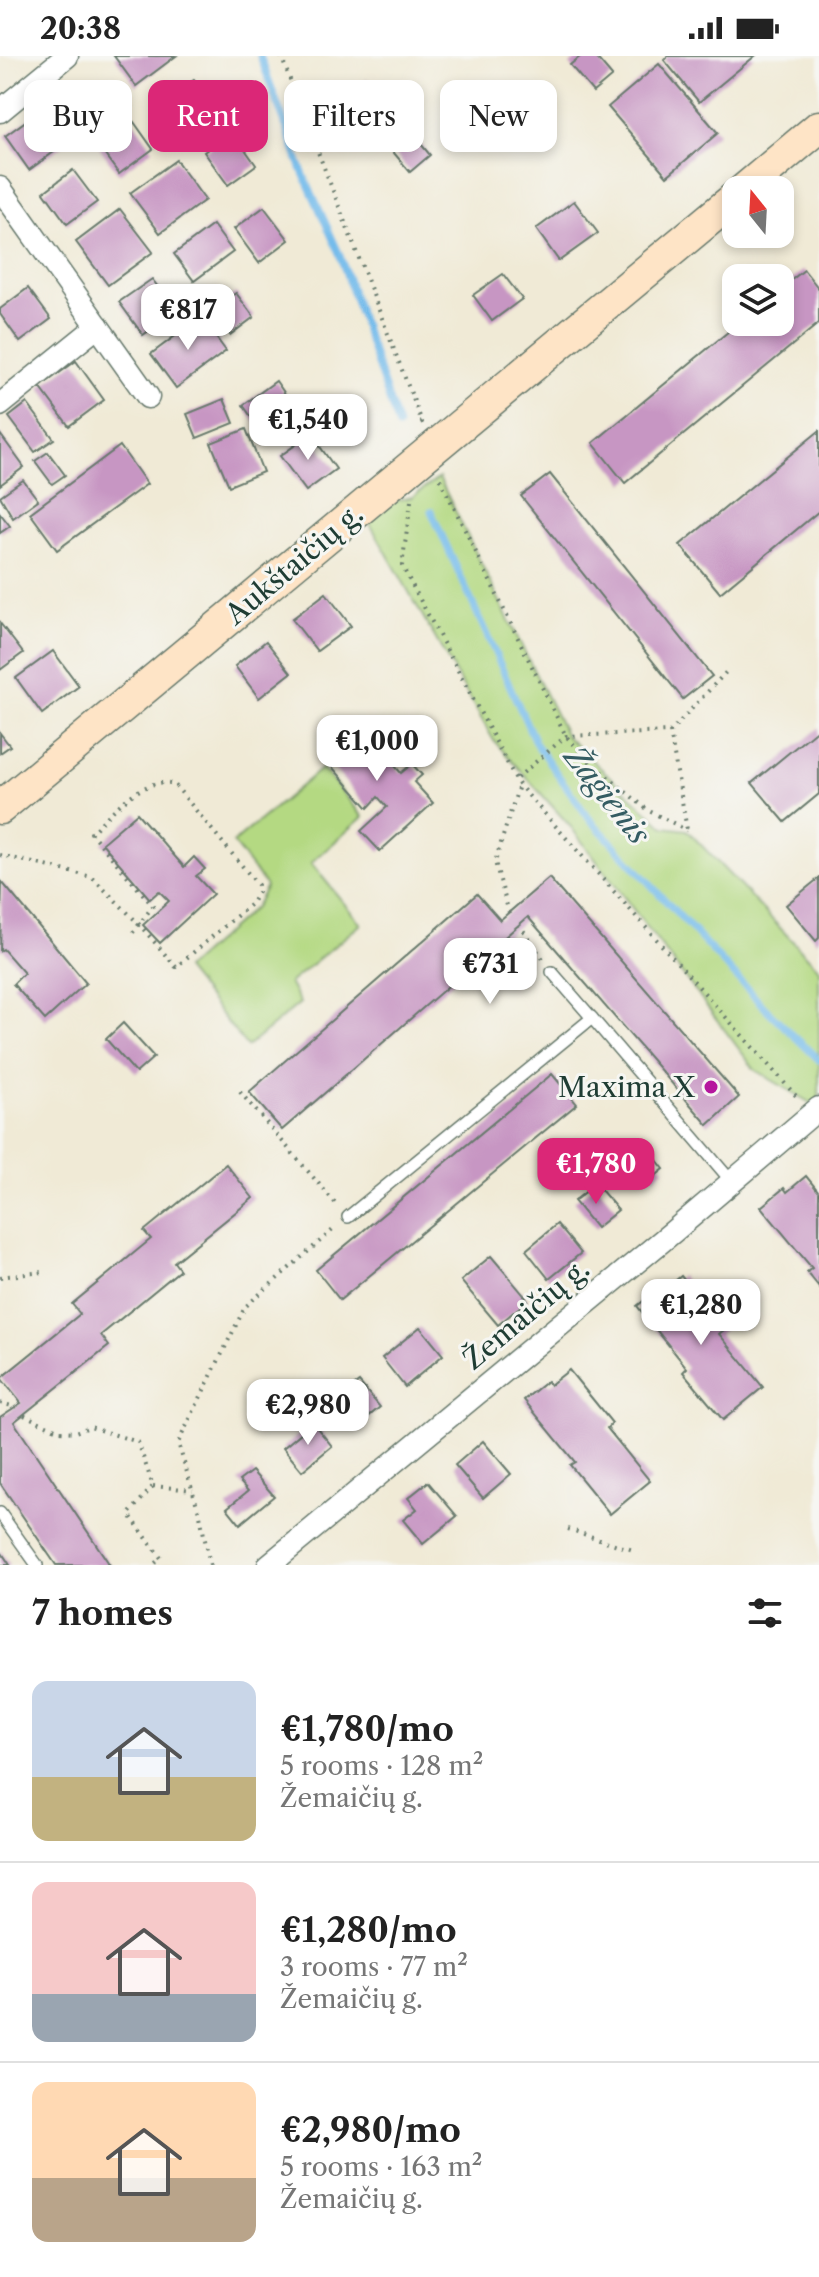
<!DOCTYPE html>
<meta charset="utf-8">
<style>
:root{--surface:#fff;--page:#f6f6f6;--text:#222;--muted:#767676;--line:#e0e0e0;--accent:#db2777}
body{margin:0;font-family:"Libre Caslon Text",serif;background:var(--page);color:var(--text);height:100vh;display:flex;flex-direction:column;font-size:30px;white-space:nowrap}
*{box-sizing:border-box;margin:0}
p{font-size:26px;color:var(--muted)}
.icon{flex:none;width:44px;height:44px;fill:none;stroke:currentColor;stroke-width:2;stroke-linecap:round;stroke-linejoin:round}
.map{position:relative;height:1509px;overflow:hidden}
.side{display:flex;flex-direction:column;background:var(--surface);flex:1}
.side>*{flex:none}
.guide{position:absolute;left:24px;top:24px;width:772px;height:72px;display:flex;gap:16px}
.needle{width:52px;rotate:342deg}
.controls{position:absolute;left:722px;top:120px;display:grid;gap:16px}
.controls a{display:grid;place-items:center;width:72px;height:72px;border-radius:16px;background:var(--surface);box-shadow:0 4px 12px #0003;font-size:40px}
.price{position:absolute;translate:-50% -68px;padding:0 18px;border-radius:16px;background:#fff;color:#222;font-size:26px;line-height:52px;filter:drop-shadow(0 2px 4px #0008)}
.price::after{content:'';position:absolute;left:50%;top:48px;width:24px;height:18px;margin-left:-12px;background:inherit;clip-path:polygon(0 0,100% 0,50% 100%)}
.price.active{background:var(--accent);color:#fff}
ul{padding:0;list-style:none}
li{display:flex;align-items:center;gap:24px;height:200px;padding:0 32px}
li+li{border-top:2px solid var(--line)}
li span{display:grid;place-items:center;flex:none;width:224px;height:160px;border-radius:16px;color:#555}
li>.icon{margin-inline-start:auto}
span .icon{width:96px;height:96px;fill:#fffc;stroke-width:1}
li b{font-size:34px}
h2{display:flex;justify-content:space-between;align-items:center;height:96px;padding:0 32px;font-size:34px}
.chip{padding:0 28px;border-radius:16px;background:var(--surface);box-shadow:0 4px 12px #0003;font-size:28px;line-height:72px}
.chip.active{background:var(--accent);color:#fff}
.status{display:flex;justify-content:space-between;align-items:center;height:56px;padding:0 40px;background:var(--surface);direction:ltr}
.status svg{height:22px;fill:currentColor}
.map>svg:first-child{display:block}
.green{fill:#b4d982;stroke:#6a8b5b;stroke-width:2}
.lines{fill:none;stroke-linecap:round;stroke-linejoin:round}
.stream{stroke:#73bbeb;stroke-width:7}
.building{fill:#c796c3}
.service-casing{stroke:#687a6d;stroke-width:14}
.minor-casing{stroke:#687a6d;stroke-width:25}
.secondary-casing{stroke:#687a6d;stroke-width:35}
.path{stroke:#687a6d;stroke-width:4;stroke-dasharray:2 6;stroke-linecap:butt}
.service{stroke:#fff;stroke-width:11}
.minor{stroke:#fff;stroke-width:22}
.secondary{stroke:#fee4c6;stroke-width:32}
.poi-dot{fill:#b5179e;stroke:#f6f6f2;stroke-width:3}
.labels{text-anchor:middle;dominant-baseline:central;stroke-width:6;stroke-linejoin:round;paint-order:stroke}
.street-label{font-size:28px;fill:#1f3d34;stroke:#f6f6f2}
.poi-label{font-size:28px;fill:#1f3d34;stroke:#f6f6f2;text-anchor:end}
.water-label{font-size:30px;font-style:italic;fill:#345c62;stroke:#f6f6f2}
</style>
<div class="status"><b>20:38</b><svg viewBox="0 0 49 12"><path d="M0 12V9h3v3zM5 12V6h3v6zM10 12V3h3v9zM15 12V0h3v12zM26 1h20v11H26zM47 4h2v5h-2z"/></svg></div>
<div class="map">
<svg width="819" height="1509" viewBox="0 0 819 1509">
<rect width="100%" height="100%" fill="#f6f6f2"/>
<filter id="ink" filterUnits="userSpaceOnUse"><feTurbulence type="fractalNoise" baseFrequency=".0125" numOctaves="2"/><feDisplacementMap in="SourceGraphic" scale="16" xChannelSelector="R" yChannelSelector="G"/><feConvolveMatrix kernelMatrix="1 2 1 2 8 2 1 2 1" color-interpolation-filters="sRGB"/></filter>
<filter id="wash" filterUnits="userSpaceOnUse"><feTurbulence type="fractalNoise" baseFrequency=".006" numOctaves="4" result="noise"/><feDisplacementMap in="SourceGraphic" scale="32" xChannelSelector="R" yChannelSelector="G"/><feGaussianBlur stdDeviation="1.8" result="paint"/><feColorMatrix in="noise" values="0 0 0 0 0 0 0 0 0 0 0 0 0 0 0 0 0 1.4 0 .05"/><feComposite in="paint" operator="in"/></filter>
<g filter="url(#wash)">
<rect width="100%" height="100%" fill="#f0ead6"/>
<g class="green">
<path d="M439,422l127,258 98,91 23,3 132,139v139l-64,-38 -185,-244 -76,-85 -133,-233 51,-11z"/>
<path d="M322,712l41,49 -52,46 50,61 -72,59 11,20 -53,44 -62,-78 70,-62 11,-21 -33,-43z"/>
</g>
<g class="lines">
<g class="stream">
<path d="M260,0l43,117 36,80 59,173"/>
<path d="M431,455l105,233 52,73 176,190 55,53"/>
</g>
</g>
<g id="blocks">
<g class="building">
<path d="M114,0h62l-40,30z"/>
<path d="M581,0h14l17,20 -19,16 -23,-27z"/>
<path d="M668,0h87l-56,46 -35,-42z"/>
<path d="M659,8l59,69 -51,43 -59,-69z"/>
<path d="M367,23l63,76 -20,17 -64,-76z"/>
<path d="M194,24l21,30 -35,26 -22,-30z"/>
<path d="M118,31l15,19 -16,12 -15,-20z"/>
<path d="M93,44l19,26 -18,13 -19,-25z"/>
<path d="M45,51l24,34 -40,29 -24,-34z"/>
<path d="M134,66l19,27 -34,25 -20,-27z"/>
<path d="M232,75l24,34 -28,20 -24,-33z"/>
<path d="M176,104l29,40 -45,33 -30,-40z"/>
<path d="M73,114l24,32 -30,22 -23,-32z"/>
<path d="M574,145l24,32 -39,28 -23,-32z"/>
<path d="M264,151l25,33 -30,23 -25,-34z"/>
<path d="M120,153l33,43 -45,33 -32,-43z"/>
<path d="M213,169l20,27 -39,29 -20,-27z"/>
<path d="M804,214l15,19v34l-194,160 -32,-40 147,-121h40v-33z"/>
<path d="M503,218l19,25 -30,22 -19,-26z"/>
<path d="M152,223l24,32 -33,24 -24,-33z"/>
<path d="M28,232l23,31 -31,23 -20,-28v-5z"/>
<path d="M236,237l18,24 -24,18 -18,-25z"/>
<path d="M201,261l25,34 -50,37 -25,-34z"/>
<path d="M76,305l28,39 -35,26 -29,-39z"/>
<path d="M276,325l16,23 -33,24 -16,-23z"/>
<path d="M224,343l10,24 -37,15 -10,-24z"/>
<path d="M27,347l27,36 -19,13 -26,-35z"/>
<path d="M246,373l17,43 -34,14 -18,-43z"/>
<path d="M819,375v80l-99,82 -40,-48z"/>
<path d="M0,378l24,33 -24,18z"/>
<path d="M311,378l25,35 -30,22 -26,-35z"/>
<path d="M120,390l27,38 -90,66 -27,-37z"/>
<path d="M48,396l17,23 -13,9 -17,-23z"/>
<path d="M550,418l162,202 -29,23 -162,-203z"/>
<path d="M23,424l15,20 -25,18 -13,-22z"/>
<path d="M0,457l10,13 -10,7z"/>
<path d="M326,537l25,33 -34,25 -25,-32z"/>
<path d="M0,567l23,30 -23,17z"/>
<path d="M266,585l25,32 -32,25 -24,-32z"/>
<path d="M53,595l26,35 -37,28 -26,-36z"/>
<path d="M355,664l46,53 11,-9 10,11 -8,7 19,21 -53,48 -19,-20 26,-24 -9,-10 -10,11 -49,-56z"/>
<path d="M819,672v66l-34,28 -33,-39z"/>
<path d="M0,677l10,13 -10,7z"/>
<path d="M137,757l47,54 10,-10 11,12 -9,7 17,18 -53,49 -17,-18 26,-24 -10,-10 -9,8 -48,-56z"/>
<path d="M549,822l190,219 -31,28 -180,-208 -246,213 -33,-38 228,-198 23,26z"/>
<path d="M819,822v60l-3,3 -30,-36z"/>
<path d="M2,826l84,101 -41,37 -32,-36 11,-11 -21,-24 -3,2z"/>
<path d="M123,967l31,34 -18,16 -30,-34z"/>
<path d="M552,1018l25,30 -237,196 -24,-30z"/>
<path d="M645,1089l19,24 -10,8 -20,-23z"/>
<path d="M226,1108l27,34 -79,64 6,8 -79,65 8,11 -95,76 96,143h-54l-56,-82v-66l21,-14 -20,-25 79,-64 -8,-10 79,-65 -7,-8z"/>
<path d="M806,1120l13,16v95l-12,-15 5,-4 -51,-61 23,-19 3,4z"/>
<path d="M596,1128l22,26 -22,18 -22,-27z"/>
<path d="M557,1168l24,29 -32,26 -23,-29z"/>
<path d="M491,1200l37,44 -30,25 -37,-44z"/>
<path d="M681,1220l44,53 -6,5 44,53 -40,33 -40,-48 4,-4 -50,-62 23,-18 3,3z"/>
<path d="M420,1271l23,28 -38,32 -23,-29z"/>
<path d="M569,1314l43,53 -5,5 43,53 -40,33 -40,-49 5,-3 -51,-62 23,-19 3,4z"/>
<path d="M359,1326l21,25 -18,15 -21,-26z"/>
<path d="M313,1367l19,23 -30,25 -19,-23z"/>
<path d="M483,1385l28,33 -28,24 -28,-33z"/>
<path d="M252,1415l22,25 -34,28 -13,-16 21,-17 -9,-10z"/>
<path d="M428,1426l29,34 -34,28 -20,-24 14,-11 -9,-11z"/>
<path d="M0,1494l10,15h-10z"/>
</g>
</g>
</g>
<g filter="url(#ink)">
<use href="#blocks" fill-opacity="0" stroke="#687a6d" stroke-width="2"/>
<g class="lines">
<defs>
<g id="service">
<path d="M552,916l40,46"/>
<path d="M348,1161l244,-199 140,164"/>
<path d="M0,1457l37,52"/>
</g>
<g id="minor">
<path d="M0,55l67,-55"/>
<path d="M0,132l148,209"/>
<path d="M0,349l98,-79"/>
<path d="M269,1509l405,-334 145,-123"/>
</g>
<g id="secondary">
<path d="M744,134l75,-63"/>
<path d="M0,752l736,-611"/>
</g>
</defs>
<use href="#service" class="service-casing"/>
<use href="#minor" class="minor-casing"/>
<use href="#secondary" class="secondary-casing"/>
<g class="path">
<path d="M281,0l141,366 -2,1"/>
<path d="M440,423l126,257 25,27 58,48 38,19"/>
<path d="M411,445l-9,65 117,219 278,312"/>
<path d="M670,676l17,98"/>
<path d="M517,722l49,-42 104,-4 57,-61"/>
<path d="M0,799l92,22 46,46 38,44 76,-64 6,-11v-7l-84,-101c-31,-9 -63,29 -83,49l62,73 -22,29"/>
<path d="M509,857l-14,-51 24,-77"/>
<path d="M519,868l24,35"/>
<path d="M240,1036l97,113"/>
<path d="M0,1221l43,-5"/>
<path d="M0,1347l16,4"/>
<path d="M24,1359l36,16 15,1 15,-5 48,15 15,44 -24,28 32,44 -8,7"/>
<path d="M153,1430l40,4"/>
<path d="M568,1473l68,22"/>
<path d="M210,1509l-10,-50 -22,-72 67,-136 90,-79"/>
</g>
<use href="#service" class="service"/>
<use href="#minor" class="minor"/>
<use href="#secondary" class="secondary"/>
</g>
</g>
<circle class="poi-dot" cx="711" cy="1031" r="8"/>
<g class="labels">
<g class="street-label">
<text transform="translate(294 508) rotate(-40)">Aukštaičių g.</text>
<text transform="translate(526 1258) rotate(-40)">Žemaičių g.</text>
</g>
<g class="poi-label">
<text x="695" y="1031">Maxima X</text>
</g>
<g class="water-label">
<text transform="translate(607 739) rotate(51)">Žagienis</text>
</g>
</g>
</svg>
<div class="controls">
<a><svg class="needle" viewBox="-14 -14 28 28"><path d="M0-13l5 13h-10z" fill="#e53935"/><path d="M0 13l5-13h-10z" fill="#767676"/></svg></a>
<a><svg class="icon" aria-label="layers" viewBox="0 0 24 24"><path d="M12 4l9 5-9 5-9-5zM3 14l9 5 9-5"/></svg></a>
</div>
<b class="price" style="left:188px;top:296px">€817</b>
<b class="price" style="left:308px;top:406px">€1,540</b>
<b class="price" style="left:377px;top:727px">€1,000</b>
<b class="price" style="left:490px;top:950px">€731</b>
<b class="price active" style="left:596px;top:1150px">€1,780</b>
<b class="price" style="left:701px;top:1291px">€1,280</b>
<b class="price" style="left:308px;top:1391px">€2,980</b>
<div class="guide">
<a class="chip">Buy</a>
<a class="chip active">Rent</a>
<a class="chip">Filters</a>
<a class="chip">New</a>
</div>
</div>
<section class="side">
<h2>7 homes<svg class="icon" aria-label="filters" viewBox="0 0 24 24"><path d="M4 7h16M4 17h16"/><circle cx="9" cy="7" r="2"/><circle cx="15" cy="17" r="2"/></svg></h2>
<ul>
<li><span style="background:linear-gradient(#c9d6e8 60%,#c2b280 0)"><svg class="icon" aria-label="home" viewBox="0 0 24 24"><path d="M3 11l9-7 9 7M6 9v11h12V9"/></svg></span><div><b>€1,780/mo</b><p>5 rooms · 128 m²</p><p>Žemaičių g.</p></div></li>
<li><span style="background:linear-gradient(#f6c9c9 70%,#9aa5b1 0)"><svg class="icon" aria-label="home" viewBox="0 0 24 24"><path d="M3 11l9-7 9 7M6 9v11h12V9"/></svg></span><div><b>€1,280/mo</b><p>3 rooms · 77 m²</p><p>Žemaičių g.</p></div></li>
<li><span style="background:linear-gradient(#ffd9b3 60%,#b9a48a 0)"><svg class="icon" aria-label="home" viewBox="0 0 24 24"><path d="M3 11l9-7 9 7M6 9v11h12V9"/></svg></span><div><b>€2,980/mo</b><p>5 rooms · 163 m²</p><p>Žemaičių g.</p></div></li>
</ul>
</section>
